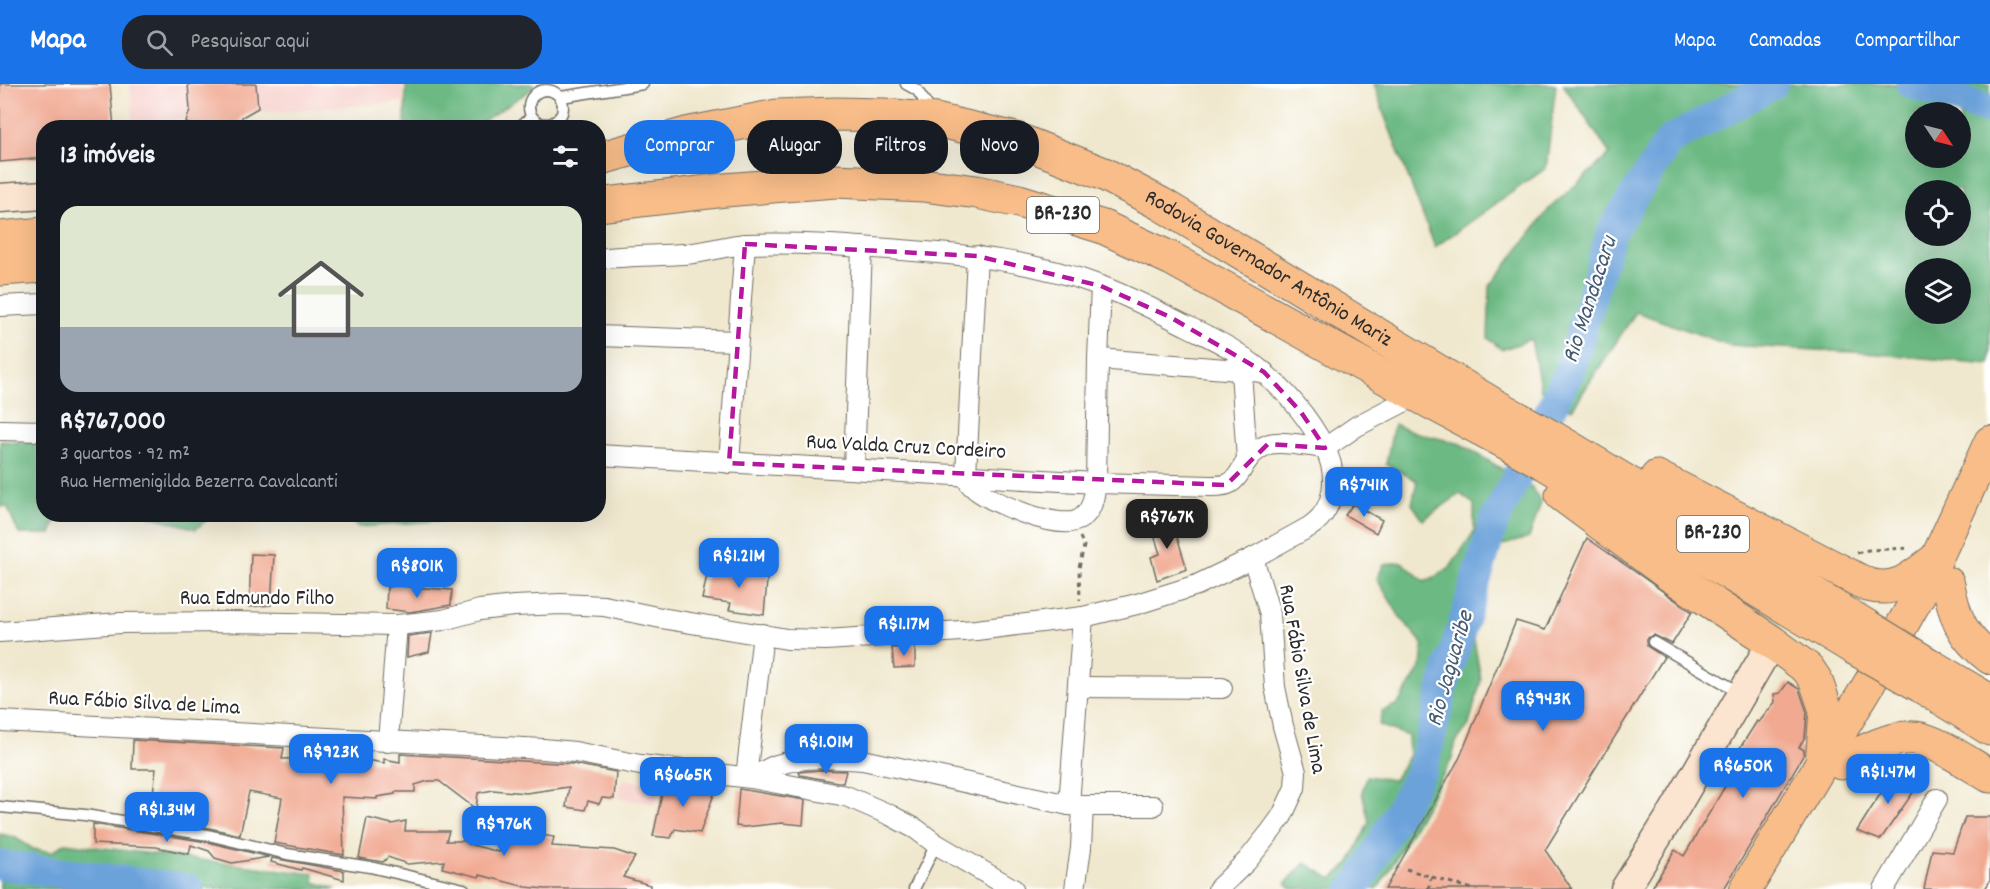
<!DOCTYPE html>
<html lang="pt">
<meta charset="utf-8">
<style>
:root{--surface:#171b24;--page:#20242c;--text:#f1f3f6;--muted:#9ea1a6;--accent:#1a73e8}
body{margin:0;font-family:Dekko,sans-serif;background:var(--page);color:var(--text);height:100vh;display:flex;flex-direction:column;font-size:22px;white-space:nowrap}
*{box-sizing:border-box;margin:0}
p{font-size:20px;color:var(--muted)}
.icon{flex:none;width:33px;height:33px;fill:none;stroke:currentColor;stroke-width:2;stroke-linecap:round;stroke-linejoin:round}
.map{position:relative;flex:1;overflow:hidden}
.drawer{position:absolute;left:36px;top:36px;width:570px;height:402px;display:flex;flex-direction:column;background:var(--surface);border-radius:24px;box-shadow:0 6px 24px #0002}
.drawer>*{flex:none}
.guide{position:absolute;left:624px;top:36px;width:570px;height:54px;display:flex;gap:12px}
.needle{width:39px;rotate:125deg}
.fabs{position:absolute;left:1905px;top:18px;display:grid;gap:12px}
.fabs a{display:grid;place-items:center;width:66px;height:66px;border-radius:50%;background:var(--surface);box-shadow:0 6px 24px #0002;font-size:30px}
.price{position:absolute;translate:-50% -51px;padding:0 14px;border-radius:12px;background:var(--accent);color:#fff;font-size:20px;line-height:39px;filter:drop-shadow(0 2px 3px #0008)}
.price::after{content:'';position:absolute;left:50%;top:36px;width:18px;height:14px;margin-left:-9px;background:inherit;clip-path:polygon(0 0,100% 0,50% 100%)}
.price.active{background:#222;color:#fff}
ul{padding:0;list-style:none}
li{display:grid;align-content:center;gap:12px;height:318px;padding:0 24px}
li span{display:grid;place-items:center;height:186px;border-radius:18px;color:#555}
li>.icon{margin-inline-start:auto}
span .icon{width:108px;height:108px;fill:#fffc;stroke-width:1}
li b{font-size:26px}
h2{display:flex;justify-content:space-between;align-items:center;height:72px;padding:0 24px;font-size:26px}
.pill{padding:0 21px;border-radius:24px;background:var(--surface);box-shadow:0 6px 24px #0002;font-size:21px;line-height:54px}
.pill.active{background:var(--accent);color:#fff}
header{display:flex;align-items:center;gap:36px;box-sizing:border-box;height:84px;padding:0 30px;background:var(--accent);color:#fff}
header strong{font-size:28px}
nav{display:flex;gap:33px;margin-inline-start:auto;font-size:21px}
.search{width:420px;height:54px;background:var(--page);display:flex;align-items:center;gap:15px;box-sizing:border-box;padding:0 21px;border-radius:24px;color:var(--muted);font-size:22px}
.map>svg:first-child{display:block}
.built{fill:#f7d0cb}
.forest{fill:#6cb983;stroke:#4c7257;stroke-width:1.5;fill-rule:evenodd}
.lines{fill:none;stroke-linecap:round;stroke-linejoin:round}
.river{stroke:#6ca2da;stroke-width:30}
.building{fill:#f1a991}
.lane-casing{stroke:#706d64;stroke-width:13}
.street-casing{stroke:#706d64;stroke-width:22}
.secondary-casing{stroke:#706d64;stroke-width:31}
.primary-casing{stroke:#706d64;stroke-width:34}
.highway-casing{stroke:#706d64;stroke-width:35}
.path{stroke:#706d64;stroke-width:3;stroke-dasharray:4.5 4.5;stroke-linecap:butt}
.lane{stroke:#fff;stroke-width:10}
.street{stroke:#fff;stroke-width:20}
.secondary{stroke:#fce5d0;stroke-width:28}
.primary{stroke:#f8bd89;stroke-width:32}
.highway{stroke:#f8bd89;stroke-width:33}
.highway-bridge-casing{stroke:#706d64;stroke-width:35;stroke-linecap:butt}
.highway-bridge{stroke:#f8bd89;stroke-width:33}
.marked{fill:none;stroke:#b5179e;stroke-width:4.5;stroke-dasharray:12 8;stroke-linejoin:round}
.labels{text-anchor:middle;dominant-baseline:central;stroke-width:4.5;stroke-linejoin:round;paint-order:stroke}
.shield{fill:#fff;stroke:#6b6b6b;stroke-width:1.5}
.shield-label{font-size:21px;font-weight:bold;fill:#2b2b2b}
.street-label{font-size:22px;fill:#2b2b2b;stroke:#fff}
.water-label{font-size:24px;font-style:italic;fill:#455b71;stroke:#fff}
</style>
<header>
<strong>Mapa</strong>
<div class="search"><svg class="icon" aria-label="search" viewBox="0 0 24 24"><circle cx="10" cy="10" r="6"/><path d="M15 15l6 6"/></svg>Pesquisar aqui</div>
<nav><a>Mapa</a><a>Camadas</a><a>Compartilhar</a></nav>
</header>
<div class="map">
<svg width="1990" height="805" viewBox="0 0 1990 805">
<rect width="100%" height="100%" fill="#fff"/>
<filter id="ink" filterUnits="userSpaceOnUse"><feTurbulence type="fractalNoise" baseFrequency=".0167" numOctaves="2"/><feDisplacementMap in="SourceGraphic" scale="12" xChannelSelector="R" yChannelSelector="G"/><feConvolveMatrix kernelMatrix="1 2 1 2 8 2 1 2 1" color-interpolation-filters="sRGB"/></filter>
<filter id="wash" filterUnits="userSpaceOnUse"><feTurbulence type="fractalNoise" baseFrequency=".008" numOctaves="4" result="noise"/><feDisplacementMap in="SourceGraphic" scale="24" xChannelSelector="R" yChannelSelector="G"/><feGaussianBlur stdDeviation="1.35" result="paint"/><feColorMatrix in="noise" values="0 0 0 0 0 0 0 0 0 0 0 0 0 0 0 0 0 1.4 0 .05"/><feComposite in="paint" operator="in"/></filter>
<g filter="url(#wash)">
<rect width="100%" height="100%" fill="#f0e8ce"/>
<g class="built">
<path d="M130,0h273l1,18 -271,21z"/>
<path d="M622,695l38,5 -4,20 -38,-6z"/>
</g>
<g class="forest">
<path d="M406,0h128l-3,6 -57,37h-64l-5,-4z"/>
<path d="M1374,0h182l-10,84 -111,79 -51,-133z"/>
<path d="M1563,0h427v280l-122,-11 -139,-8 -93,-33 -64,97 -31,-18 -10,-52 -29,11 -14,-12 2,-52 60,-78 60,-54zM1916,28h44v46h-44zM1916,106h44v46h-44zM1960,184v46h-44v-46z"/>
<path d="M1394,340l19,8 48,12 72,44 8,15 -12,35 -37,10 -21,74 10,58 -12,45 -13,17 -4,17 -66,117 -9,13h-85l-6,-6 19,-20 27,16 18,-17 19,-40 -7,-30 5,-16 27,4 15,-25 -1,-19 -29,-11 3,-14 16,-7 23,-37 2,-23 -23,-27 -23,-38 7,-15 18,-2 23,20 24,-13 25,-37v-28l-14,-10 -37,26 -11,-16 5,-23 -31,-17z"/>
<path d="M0,357l43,2 1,71 14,1 -7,19h-32l-12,-28 -7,1z"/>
<path d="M147,431h65l-16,14z"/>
<path d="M343,431h167l-151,12z"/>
<path d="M0,750l14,3 19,12 19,3 13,-9 249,31v8l22,7h-336z"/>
</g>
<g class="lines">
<g class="river">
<path d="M1911,0l79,26"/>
<path d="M0,781l189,24"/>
<path d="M1353,805l8,-9 62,-113 20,-79 51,-166 76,-152 41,-138 58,-91 104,-57"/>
</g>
</g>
<g id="blocks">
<g class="building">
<path d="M0,0h110l4,44h-70v30l-44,4z"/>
<path d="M188,0h68l2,24 -16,9 -5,11h-44l-7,-6 4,-12z"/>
<path d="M1353,420l29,16 -6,13 -31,-18z"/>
<path d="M1171,433l16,52 -30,11 -6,-23 9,-3 -9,-29z"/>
<path d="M1587,454l105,74 -20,32 -18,-9 -7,3v8l17,11 -119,193 27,39h-187l75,-132 56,-136 29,9z"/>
<path d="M251,470l23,1 -3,50 -22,2z"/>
<path d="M736,479l32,6 -4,46 -35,-5 2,-7 -29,-4 6,-29 27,6z"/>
<path d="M398,502l54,4 -1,15 -41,7 -24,-3 1,-22z"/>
<path d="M432,549l-3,19 -22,5 1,-21z"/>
<path d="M915,562v21l-21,1 -2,-20z"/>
<path d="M1788,598l11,7 8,23 -2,25 -6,10 5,3v4l-80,135h-73l24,-39 9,6 60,-102 -6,-3 19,-30 2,1 16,-20 -1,-8 6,-1z"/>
<path d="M133,656l151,8 -2,11 47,-1 1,-8 14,1 -1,5 41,7v-4l16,3v-8l173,10 43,8 -2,27 -12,-1 -3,6 -11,-3 -3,9 -19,-3 3,-20 -43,6 -33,-3 -15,3 -2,16 -37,-28h-11l-13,4v7h-20v2l-18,3v2l-35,-2 2,58 -70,-12 8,-45 -33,-6 -9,43 -31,-7 -59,-10 6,-49h-24z"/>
<path d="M1896,685l23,15 -39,56 -23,-9z"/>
<path d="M820,686l26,1 -3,12 -43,-8 -1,-3z"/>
<path d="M665,696l52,6 -17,47 -25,-4 -4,9 -18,-2z"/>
<path d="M739,705l66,11 -2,25 -21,-2 -38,4 -8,-1z"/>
<path d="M1965,733h25v64l-5,8h-61l8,-39 21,2z"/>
<path d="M367,734l25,6 14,-3 -1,10h44l-3,10h22v3l31,8 2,-7 4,2 9,-28 30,4 -3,12 13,2 -2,9 62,4 21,7 -12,20 27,8v4h-105l-19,-2 -46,-12 -1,2 -37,-9 2,-7 -37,3 -19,-7 -5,5 -24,-4z"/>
<path d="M93,740l114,18 62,15 -37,6 -17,-5 -6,-7 -18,-6 -2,9 -33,-7 -63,-3z"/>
<path d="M272,774l72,13v9l-42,-12 -1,2 -30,-8z"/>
</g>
</g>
</g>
<g filter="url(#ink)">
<use href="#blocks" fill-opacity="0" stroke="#706d64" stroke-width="1.5"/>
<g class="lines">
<defs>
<g id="lane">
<path d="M906,0l11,6 16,24"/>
<circle cx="546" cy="23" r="17"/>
<path d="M561,13l82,-13"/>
<path d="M517,44l15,-11"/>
<path d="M1653,558l88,51"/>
<path d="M0,723l85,8 123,20 79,19 83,13 94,22"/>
<path d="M914,805l22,-45"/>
</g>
<g id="street">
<path d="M977,172l-11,218c1,5 3,9 6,12 15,16 89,46 108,33 13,-8 14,-23 16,-36l2,-124 3,-73"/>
<path d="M0,222l44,-2"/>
<path d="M598,252l139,5"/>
<path d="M1098,275l166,13"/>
<path d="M1241,287l6,89"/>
<path d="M0,346l44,1"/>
<path d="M1325,364l32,-22 60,-31"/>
<path d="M598,371l498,28 116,3c6,0 13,0 18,-3 9,-5 11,-15 17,-22 4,-7 14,-14 22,-17 14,-4 42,3 56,4"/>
<path d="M729,379l16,-219"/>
<path d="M854,384l8,-221"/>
<path d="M0,548l120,-9 108,-1 169,3 46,-5 37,-10 34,-4 47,-2 43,2 57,12 126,21 39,1 150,-10 107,-13 54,-13 60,-19 56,-27 56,-31c27,-17 30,-53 15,-80 -20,-38 -50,-69 -85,-93 -16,-11 -34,-19 -52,-28 -28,-14 -57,-29 -86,-40 -64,-25 -132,-31 -200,-36 -51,-4 -103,-8 -154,-6 -21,1 -42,9 -63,10 -29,2 -57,1 -86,5"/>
<path d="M1078,603l144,1"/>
<path d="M0,637l543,28 32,3 65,13 111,13 95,18 44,19 26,14 20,15 77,45"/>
<path d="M388,658l9,-117"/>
<path d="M746,693l17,-143"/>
<path d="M751,694c9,-4 17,-10 26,-13 26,-9 59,-7 86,-5l206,45 14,1h70"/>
<path d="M1069,721l14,-188"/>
<path d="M1075,805l6,-41 2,-42"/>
<path d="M1218,805l29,-28 24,-30 11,-15 13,-28 1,-16 -13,-46 -8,-39 -5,-73 -17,-56"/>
<path d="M1884,805l53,-90"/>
</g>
<g id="secondary">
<path d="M0,114l44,-3"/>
<path d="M1625,805l48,-77 99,-170"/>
</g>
<g id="primary">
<path d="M1948,499c7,35 13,53 42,75"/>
<path d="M1746,805l123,-205 54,-96 67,-146"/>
</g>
<g id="highway">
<path id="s1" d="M598,75l88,-25 91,-18 59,-2 48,1 52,5 80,19 88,35 57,30 333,201 63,35 311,187"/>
<path d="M598,121l127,-15 110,-9 88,4 54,7 42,9 84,26 69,32 245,136 127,68 310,185"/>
<path d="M0,154l44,-4"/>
<path d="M0,185l44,-3"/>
<path d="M1657,393l211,108c30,8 44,-8 67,-25"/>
<path d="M1562,411l108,80 102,67 36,27 8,12 10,29 -4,54"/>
<path d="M1933,583l57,34"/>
<path d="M1921,602l69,43"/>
<path d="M1841,679c19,-10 52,-28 74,-25 21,2 56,27 75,38"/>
</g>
</defs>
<use href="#lane" class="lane-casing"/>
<use href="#street" class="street-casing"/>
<use href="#secondary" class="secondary-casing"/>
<use href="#primary" class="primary-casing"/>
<use href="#highway" class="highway-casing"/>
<g class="path">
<path d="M1080,453l4,9 -5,22 1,32"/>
<path d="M1857,469l11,-3 42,-2"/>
<path d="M1406,785l66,20"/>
<path d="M1428,805l4,-13"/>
</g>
<use href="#lane" class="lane"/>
<use href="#street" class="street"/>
<use href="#secondary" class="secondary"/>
<use href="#primary" class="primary"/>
<use href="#highway" class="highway"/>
<defs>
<g id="highway-bridge">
<path d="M1868,543l65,40"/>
<path d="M1854,564l67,38"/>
</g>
</defs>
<use href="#highway-bridge" class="highway-bridge-casing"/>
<use href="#highway-bridge" class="highway-bridge"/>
</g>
</g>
<path class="marked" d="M745,160l232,12 124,30 69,31 94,55 37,40 24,36 -57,-4 -42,41 -497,-22z"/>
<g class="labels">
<g class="shield">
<rect x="1027" y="113" width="72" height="36" rx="4.5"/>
<rect x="1677" y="432" width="72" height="36" rx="4.5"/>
</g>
<g class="shield-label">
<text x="1063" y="131">BR-230</text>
<text x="1713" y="450">BR-230</text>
</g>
<g class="street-label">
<text stroke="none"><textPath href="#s1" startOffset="710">Rodovia Governador Antônio Mariz</textPath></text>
<text transform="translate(906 364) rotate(3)">Rua Valda Cruz Cordeiro</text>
<text x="257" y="515">Rua Edmundo Filho</text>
<text transform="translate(1301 595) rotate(80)">Rua Fábio Silva de Lima</text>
<text transform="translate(144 620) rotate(3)">Rua Fábio Silva de Lima</text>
</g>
<g class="water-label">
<text transform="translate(1591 216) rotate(-72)">Rio Mandacaru</text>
<text transform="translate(1451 585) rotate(-74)">Rio Jaguaribe</text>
</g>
</g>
</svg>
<div class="fabs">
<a><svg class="needle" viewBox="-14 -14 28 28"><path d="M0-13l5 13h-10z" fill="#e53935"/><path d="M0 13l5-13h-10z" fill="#9ea1a6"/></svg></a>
<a><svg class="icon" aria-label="locate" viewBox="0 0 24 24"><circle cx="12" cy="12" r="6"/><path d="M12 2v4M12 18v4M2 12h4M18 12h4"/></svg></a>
<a><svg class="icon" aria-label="layers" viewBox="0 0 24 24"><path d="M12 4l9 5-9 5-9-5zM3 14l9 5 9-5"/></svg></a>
</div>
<b class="price" style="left:1364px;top:434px">R$741K</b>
<b class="price active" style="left:1167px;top:466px">R$767K</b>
<b class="price" style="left:739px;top:505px">R$1.21M</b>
<b class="price" style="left:417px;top:515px">R$801K</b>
<b class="price" style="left:904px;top:573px">R$1.17M</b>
<b class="price" style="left:1543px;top:648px">R$943K</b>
<b class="price" style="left:826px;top:691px">R$1.01M</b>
<b class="price" style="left:331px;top:701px">R$923K</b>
<b class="price" style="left:1743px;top:715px">R$650K</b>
<b class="price" style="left:1888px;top:721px">R$1.47M</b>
<b class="price" style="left:683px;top:724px">R$665K</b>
<b class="price" style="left:167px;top:759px">R$1.34M</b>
<b class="price" style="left:504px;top:773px">R$976K</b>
<div class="guide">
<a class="pill active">Comprar</a>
<a class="pill">Alugar</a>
<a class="pill">Filtros</a>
<a class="pill">Novo</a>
</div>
<section class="drawer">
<h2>13 imóveis<svg class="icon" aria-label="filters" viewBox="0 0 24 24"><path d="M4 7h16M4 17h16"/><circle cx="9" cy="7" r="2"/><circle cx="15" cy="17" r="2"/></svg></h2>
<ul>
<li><span style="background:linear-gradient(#dfe7d0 65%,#9aa5b1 0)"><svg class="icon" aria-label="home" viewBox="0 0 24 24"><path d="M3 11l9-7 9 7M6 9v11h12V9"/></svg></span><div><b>R$767,000</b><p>3 quartos · 92 m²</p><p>Rua Hermenigilda Bezerra Cavalcanti</p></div></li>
</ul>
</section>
</div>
